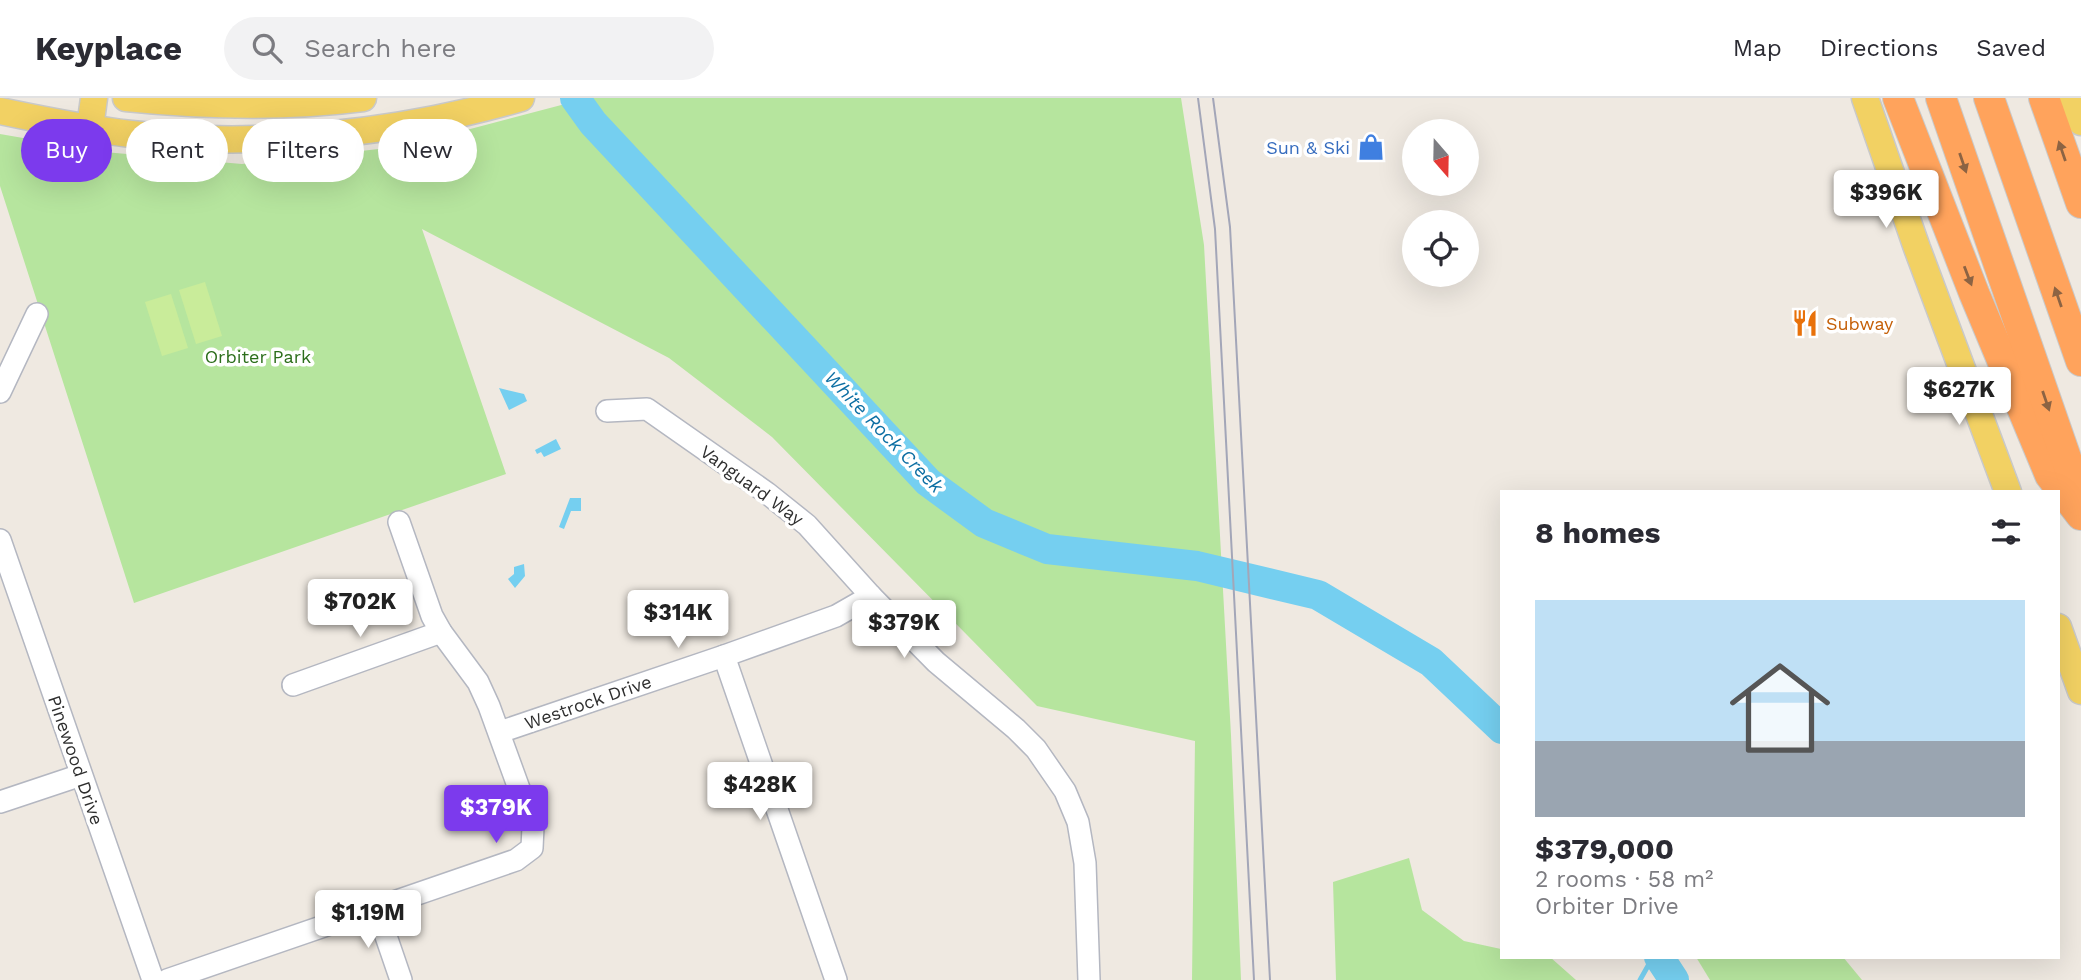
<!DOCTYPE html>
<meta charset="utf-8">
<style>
:root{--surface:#fff;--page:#f2f2f3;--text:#2b2b33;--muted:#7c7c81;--line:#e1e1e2;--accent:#7c3aed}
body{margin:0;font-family:"Work Sans",sans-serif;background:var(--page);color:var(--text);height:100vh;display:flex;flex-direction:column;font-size:26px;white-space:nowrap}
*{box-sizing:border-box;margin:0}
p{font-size:23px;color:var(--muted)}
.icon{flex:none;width:38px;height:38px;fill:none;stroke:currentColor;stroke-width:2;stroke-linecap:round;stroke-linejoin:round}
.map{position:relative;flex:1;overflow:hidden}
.side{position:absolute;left:1500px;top:392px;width:560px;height:469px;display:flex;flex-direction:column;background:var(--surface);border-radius:0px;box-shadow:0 7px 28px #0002}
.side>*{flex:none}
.hud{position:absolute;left:21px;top:21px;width:665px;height:63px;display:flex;gap:14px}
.needle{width:46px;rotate:160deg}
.controls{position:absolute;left:1402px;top:21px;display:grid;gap:14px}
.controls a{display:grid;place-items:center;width:77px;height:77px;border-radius:50%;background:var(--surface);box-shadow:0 7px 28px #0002;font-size:35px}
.price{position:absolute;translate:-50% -60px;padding:0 16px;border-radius:7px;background:#fff;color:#222;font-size:23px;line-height:46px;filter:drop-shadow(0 2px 4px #0008)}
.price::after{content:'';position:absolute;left:50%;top:42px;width:21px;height:16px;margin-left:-10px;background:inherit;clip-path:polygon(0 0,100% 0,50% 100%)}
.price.on{background:var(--accent);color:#fff}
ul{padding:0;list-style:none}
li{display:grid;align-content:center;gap:14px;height:371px;padding:0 35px}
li+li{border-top:2px solid var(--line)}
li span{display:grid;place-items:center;height:217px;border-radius:0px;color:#555}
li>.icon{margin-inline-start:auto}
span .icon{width:126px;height:126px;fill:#fffc;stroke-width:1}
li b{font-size:30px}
h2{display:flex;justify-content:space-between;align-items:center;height:84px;padding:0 35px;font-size:30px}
.tag{padding:0 24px;border-radius:32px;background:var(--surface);box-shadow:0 7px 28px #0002;font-size:24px;line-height:63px}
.tag.on{background:var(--accent);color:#fff}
header{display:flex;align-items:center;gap:42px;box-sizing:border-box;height:98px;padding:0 35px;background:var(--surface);border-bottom:2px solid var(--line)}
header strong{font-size:33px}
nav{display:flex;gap:38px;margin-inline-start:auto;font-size:24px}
.search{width:490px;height:63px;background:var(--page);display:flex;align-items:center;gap:18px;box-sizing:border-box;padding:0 24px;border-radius:38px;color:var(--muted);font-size:26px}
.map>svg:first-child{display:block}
.green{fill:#b6e59e}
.pitch{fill:#c9ec9a}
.water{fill:#75cff0}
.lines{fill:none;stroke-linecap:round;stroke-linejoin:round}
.stream{stroke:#75cff0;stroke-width:5}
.river{stroke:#75cff0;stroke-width:30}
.minor-casing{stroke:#b4b7c1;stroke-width:24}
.major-casing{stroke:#c9c9c9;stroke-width:29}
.highway-casing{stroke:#c9c9c9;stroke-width:32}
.minor{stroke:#fff;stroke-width:21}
.major{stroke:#f2d163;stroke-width:26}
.highway{stroke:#ffa35c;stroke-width:30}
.tram{stroke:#a3a6b8;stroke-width:2}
.oneway{fill:#8c6343}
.labels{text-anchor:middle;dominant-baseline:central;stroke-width:7;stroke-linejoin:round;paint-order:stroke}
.shop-label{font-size:18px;fill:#366cbe;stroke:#fff;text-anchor:end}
.food-label{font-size:18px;fill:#c56008;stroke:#fff;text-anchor:start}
.park-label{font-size:18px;fill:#2c6e1b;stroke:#fff}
.street-label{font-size:18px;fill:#2e2e2e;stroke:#fff}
.water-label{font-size:19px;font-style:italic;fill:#0d6fa3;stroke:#fff}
</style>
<header>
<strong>Keyplace</strong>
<div class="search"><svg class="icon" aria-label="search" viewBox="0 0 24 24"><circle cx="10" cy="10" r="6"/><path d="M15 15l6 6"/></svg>Search here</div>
<nav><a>Map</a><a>Directions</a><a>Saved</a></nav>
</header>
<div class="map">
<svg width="2081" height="882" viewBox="0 0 2081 882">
<rect width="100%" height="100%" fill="#efe9e1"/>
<g class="green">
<path d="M588,0h593l23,147 27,490 10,245h-49l3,-239 -158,-35 -265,-269 -103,-79 -247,-129 84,245 -372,129 -134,-417v-52l104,18 138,12 164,-18z"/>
<path d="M1409,760l13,52 42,31 37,8 1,8h48l26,23h-240l-3,-98z"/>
<path d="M1696,859h147l19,23h-152z"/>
</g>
<g class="pitch">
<path d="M205,184l17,54 -26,8 -17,-54z"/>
<path d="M171,196l17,54 -26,8 -17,-54z"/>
</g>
<g class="water">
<path d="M499,290l25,6 3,7 -18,9z"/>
<path d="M556,341l5,10 -17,8 -3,-5 -4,2 -2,-4z"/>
<path d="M570,400h11v13h-10l-7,18 -5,-2z"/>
<path d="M524,466l1,12 -10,12 -7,-9 6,-5v-7z"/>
</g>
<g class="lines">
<path class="stream" d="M1640,882l13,-23"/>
<g class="river">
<path d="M575,0l18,25 335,359 56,41 63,26 150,17 121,29 113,67 71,67"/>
<path d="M1659,859l15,23"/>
</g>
<defs>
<g id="minor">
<path d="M0,294l37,-78"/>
<path d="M607,313l40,-2 120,84 40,32 64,71 65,66 80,67 20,20 29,42 13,31 7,41 4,117"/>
<path d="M0,442l153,440"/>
<path d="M724,558l112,324"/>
<path d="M293,587l148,-53"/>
<path d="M500,634l224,-76 112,-40 35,-20"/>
<path d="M0,704l81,-27"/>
<path d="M376,809l25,73"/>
<path d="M167,882l349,-120 16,-12 1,-21 -44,-121 -11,-24 -37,-50 -9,-16 -33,-94"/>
</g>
<g id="major">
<path d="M126,0c79,8 158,10 237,0"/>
<path d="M1865,0l52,150 91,244"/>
<path d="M2072,0l9,24"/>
<path d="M0,13c43,9 87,18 131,23 128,14 266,0 390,-36"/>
<path d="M90,30l4,-30"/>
<path d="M2058,529l23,64"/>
</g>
<g id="highway">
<path d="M1898,0l76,195 76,182 31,40"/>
<path d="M1941,0l140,403"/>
<path d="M1989,0l92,263"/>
<path d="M2044,0l37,105"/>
</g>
</defs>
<use href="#minor" class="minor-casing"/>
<use href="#major" class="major-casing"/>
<use href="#highway" class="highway-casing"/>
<use href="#minor" class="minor"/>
<use href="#major" class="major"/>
<use href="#highway" class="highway"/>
<g class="tram">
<path d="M1198,0l17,131 39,751"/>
<path d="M1213,0l17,129 40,753"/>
</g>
</g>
<defs><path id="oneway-solid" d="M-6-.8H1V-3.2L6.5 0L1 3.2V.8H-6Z" transform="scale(1.75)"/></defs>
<g class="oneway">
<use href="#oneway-solid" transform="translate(2062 53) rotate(-109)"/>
<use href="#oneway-solid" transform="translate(1963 65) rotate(71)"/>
<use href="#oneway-solid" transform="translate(1968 178) rotate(69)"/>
<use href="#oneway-solid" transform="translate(2058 199) rotate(-109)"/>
<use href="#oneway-solid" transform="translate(2046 303) rotate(71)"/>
</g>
<defs>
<symbol id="shop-bare" viewBox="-9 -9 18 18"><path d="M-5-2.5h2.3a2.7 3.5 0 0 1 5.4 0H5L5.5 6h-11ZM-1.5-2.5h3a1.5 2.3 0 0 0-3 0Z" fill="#3f7fe0" stroke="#fff" stroke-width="2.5" paint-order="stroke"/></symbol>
<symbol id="restaurant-bare" viewBox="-9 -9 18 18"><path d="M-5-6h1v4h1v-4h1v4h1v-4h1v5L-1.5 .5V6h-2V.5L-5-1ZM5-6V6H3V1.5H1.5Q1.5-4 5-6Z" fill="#e8710a" stroke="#fff" stroke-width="2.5" paint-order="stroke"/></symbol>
</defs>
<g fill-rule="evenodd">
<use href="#shop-bare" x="1352" y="30" width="38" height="38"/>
<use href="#restaurant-bare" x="1786" y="206" width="38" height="38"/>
</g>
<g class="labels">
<g class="shop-label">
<text x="1350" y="49">Sun &amp; Ski</text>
</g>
<g class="food-label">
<text x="1826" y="225">Subway</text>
</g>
<g class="park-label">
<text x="258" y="258">Orbiter Park</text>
</g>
<g class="street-label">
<text transform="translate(752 387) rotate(36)">Vanguard Way</text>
<text transform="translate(588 604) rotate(-19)">Westrock Drive</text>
<text transform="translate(76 662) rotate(71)">Pinewood Drive</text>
</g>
<g class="water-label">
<text transform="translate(884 334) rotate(46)">White Rock Creek</text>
</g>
</g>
</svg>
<div class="controls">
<a><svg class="needle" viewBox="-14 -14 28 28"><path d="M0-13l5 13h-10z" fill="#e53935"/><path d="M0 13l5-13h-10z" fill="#7c7c81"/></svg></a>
<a><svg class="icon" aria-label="locate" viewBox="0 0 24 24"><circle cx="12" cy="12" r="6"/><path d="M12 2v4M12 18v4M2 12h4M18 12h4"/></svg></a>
</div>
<b class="price" style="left:1886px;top:132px">$396K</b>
<b class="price" style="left:1959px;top:329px">$627K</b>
<b class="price" style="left:360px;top:541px">$702K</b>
<b class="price" style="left:678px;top:552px">$314K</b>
<b class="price" style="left:904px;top:562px">$379K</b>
<b class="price" style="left:760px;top:724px">$428K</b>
<b class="price on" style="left:496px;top:747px">$379K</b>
<b class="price" style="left:368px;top:852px">$1.19M</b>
<div class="hud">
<a class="tag on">Buy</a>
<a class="tag">Rent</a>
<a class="tag">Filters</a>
<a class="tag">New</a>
</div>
<section class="side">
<h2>8 homes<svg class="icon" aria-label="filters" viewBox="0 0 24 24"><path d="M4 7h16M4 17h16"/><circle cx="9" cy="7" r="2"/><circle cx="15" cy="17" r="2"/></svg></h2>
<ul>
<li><span style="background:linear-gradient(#bfe0f5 65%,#9aa5b1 0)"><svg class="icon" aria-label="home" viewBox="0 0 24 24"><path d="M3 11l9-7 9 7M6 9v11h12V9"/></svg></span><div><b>$379,000</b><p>2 rooms · 58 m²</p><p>Orbiter Drive</p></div></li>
</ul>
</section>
</div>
